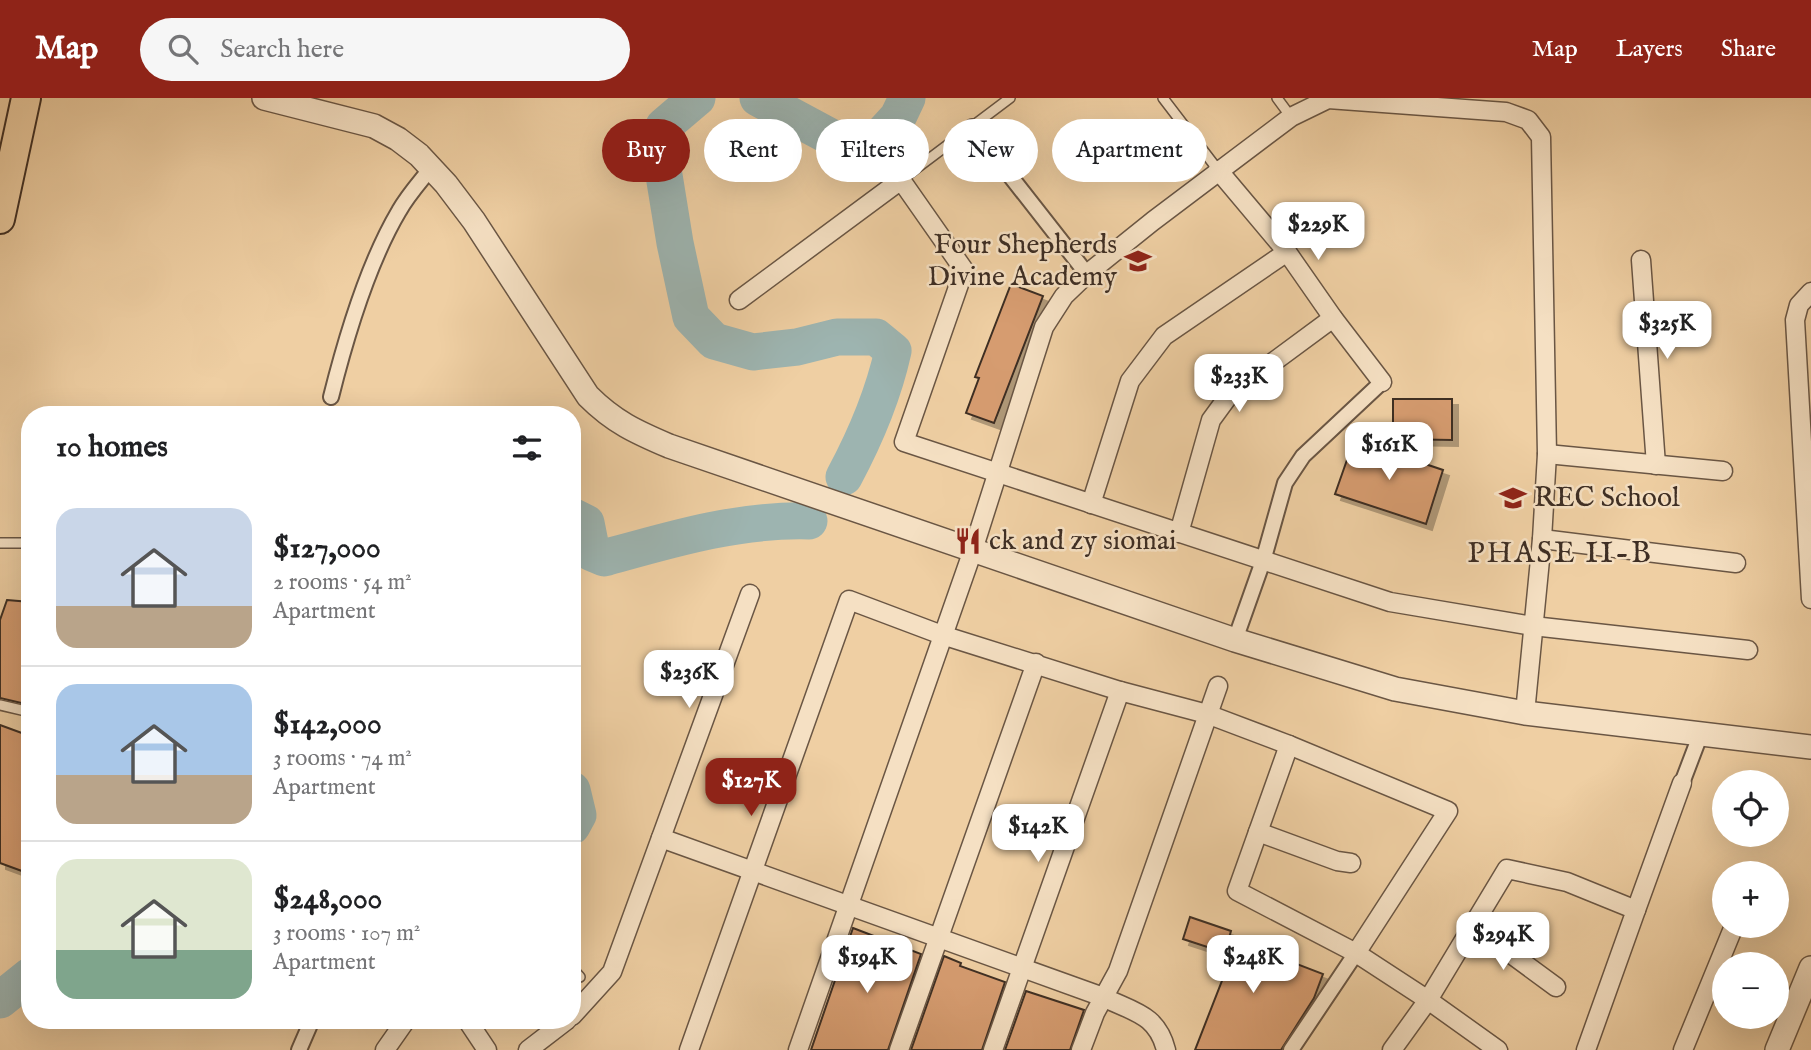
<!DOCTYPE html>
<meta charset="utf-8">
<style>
:root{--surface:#fff;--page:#f6f6f6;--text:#202124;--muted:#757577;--line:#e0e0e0;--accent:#8f2418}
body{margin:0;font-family:"IM FELL English",serif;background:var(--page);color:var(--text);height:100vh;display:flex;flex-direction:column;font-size:26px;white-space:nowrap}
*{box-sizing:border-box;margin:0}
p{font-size:23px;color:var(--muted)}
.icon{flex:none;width:38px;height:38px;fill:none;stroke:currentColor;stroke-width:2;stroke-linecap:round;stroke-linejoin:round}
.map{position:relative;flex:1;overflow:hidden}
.sheet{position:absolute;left:21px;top:308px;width:560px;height:623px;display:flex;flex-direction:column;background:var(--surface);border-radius:28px;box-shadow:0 7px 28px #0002}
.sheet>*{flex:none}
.guide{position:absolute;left:602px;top:21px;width:665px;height:63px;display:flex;gap:14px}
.controls{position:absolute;left:1712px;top:672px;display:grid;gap:14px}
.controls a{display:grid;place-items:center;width:77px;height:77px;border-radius:50%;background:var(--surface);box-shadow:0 7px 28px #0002;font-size:35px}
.price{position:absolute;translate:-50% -60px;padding:0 16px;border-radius:14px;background:#fff;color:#222;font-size:23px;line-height:46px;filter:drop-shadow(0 2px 4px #0008)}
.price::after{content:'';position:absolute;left:50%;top:42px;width:21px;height:16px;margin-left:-10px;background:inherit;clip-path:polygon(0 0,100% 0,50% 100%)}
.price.current{background:var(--accent);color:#fff}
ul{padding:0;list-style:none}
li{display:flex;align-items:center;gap:21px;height:175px;padding:0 35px}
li+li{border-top:2px solid var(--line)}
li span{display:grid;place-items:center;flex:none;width:196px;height:140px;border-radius:21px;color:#555}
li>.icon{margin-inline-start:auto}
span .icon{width:84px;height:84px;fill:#fffc;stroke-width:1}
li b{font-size:30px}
h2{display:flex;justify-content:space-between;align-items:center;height:84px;padding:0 35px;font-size:30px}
.chip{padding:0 24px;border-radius:32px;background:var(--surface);box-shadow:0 7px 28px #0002;font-size:24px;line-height:63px}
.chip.current{background:var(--accent);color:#fff}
header{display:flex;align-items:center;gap:42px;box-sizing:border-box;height:98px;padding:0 35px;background:var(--accent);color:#fff}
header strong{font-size:33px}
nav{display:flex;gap:38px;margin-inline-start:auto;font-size:24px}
.search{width:490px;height:63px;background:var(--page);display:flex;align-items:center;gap:18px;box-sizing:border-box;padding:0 24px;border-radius:38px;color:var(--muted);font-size:26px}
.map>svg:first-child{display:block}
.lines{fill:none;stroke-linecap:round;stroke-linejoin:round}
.river{stroke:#9db4b0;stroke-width:37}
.building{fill:#d69c6f;stroke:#3e2e24;stroke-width:2;filter:url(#shadow)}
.service-casing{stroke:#6a5644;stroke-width:12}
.pedestrian-casing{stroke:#6a5644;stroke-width:18}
.minor-casing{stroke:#6a5644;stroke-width:21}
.tertiary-casing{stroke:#6a5644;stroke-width:26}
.primary-casing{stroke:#3e2e24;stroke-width:32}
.service{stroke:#f5e0c3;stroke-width:9}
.pedestrian{stroke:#f5e0c3;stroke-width:14}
.minor{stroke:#f5e0c3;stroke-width:18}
.tertiary{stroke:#f5e0c3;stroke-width:23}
.primary{stroke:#efcfa3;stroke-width:28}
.labels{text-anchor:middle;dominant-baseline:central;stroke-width:5;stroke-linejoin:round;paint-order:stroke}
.poi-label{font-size:28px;fill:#3e2e24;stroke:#f5e0c3;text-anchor:start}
.neighbourhood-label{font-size:30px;letter-spacing:2px;fill:#3e2e24;stroke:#f5e0c3}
</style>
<header>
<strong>Map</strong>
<div class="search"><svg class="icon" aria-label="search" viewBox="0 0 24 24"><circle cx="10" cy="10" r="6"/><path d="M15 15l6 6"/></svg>Search here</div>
<nav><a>Map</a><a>Layers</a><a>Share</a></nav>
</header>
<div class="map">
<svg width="1811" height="952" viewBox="0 0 1811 952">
<defs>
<filter id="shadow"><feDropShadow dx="6" dy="6" stdDeviation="0" flood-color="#0004"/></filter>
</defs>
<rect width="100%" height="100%" fill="#efcfa3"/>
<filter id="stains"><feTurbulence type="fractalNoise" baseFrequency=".00286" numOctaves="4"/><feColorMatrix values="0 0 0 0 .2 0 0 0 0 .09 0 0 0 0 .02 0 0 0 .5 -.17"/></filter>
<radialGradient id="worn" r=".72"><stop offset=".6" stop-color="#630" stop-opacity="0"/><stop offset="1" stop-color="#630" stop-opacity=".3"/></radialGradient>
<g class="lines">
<g class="river">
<path d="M697,0l-33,28 -1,43 12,74 16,74 23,24 39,11 44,-5 40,-10h39l17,14c-10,45 -27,85 -49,126"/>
<path d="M758,0l84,45 35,-3 21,-23 9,-19"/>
<path d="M572,418l14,7 6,30 12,5c68,-19 134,-39 205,-37"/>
<path d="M572,692l6,25 -6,11"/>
<path d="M0,902l30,-24"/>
</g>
</g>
<g class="building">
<path d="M1011,186l32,12 -49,127 -28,-10 13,-35 -4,-1z"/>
<path d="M1393,301h59v41l-59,-1z"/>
<path d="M1354,342l89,30 -17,54 -91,-30z"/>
<path d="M7,502l23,2v103l-30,-7v-78z"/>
<path d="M0,627l30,11v138l-30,-11z"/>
<path d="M1190,819l41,14 -2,7 94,36 -9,24 -33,52h-86l37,-95 -49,-16z"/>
<path d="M853,830l68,26 -33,96h-77z"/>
<path d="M944,858l17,7 -1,3 45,16 -23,68h-71z"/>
<path d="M1026,893l58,19 -14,40h-65z"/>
</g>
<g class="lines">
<defs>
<g id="service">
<path d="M1163,0l55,72"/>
<path d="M1277,0l14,19"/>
<path d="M901,82l109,-82"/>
<path d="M0,445h30"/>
<path d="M0,607l30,7"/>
<path d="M572,870l8,9"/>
</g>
<g id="pedestrian">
<path d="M972,29l115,147"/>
<path d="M331,299c15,-60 36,-132 68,-186 9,-16 21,-29 32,-43"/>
<path d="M1235,542l28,-79 22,-78 18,-27 79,-74"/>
<path d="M1682,685l19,-50"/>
<path d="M299,952l13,-30"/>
<path d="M1291,952l65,-97"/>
</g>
<g id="minor">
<path d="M1218,72l69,82 46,66 49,64"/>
<path d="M1641,162l15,205"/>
<path d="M1811,194l-12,13 -4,15 16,279"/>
<path d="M739,202l162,-120 63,90 -60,172 486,160 143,24 215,24"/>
<path d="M1547,356l176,17"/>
<path d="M1091,406l39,-123 34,-45 123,-84"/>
<path d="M1179,435l32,-113 19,-26 103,-76"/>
<path d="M1542,441l194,24"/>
<path d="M1289,647l-52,146 119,62 72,47 70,50"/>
<path d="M1258,734l79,29 14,2"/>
<path d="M661,740l442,159c30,15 54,17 63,53"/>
<path d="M1636,812l46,-127"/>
<path d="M1473,828l83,61"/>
<path d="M572,918l40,-44 138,-378"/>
<path d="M467,922l20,30"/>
<path d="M385,952l21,-30"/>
<path d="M528,952l39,-30"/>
<path d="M689,952l160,-450 93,35 178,56 87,23 82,31 159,66 -92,142"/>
<path d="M798,952l175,-500 71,-223 20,-31 23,-22 66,-53 138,-104 37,-18 178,13 22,8 13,17 6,317 -5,85 -17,174"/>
<path d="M899,952l137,-387"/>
<path d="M993,952l127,-359"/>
<path d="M1081,952l14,-37 23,-42 100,-285"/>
<path d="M1392,952l36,-50 79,-131 60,13 69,28 -50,140"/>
<path d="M1683,952l51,-124"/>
</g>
<g id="tertiary">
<path d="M264,0l110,28 24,13 21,16 27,29 28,37 114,175c26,26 48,36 81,50l566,194 160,49 130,24 286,34"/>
<path d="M1777,952l34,-82"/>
</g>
<path id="primary" d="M0,121l26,-121"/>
</defs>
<use href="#service" class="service-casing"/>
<use href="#pedestrian" class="pedestrian-casing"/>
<use href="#minor" class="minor-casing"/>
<use href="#tertiary" class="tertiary-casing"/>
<use href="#primary" class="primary-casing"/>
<use href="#service" class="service"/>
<use href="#pedestrian" class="pedestrian"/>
<use href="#minor" class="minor"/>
<use href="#tertiary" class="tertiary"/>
<use href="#primary" class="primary"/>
</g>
<defs>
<symbol id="school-bare" viewBox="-9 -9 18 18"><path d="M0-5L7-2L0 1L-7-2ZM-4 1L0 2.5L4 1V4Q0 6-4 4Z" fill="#8f2418" stroke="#f5e0c3" stroke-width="2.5" paint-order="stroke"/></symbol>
<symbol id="restaurant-bare" viewBox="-9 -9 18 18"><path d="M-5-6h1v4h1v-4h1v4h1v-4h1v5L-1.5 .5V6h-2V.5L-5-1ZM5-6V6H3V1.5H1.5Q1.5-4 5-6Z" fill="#8f2418" stroke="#f5e0c3" stroke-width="2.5" paint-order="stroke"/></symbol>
</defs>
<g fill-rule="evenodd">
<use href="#school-bare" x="1119" y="144" width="38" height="38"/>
<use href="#school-bare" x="1494" y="381" width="38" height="38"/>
<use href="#restaurant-bare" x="949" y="424" width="38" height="38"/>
</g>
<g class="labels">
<g class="poi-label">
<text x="1117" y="147" text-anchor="end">Four Shepherds<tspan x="1117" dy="32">Divine Academy</tspan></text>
<text x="1534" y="400">REC School</text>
<text x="989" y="443">ck and zy siomai</text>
</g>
<g class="neighbourhood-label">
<text x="1560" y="456">PHASE II-B</text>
</g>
</g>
<rect width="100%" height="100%" filter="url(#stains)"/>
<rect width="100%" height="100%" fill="url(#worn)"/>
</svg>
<div class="controls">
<a><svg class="icon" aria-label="locate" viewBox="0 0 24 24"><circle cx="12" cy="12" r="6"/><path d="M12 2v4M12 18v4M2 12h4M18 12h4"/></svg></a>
<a>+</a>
<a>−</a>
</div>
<b class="price" style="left:1318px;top:164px">$229K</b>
<b class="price" style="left:1667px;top:263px">$325K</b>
<b class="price" style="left:1239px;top:316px">$233K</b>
<b class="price" style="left:1389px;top:384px">$161K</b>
<b class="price" style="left:689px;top:612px">$236K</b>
<b class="price current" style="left:751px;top:720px">$127K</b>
<b class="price" style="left:1038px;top:766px">$142K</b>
<b class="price" style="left:1503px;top:874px">$294K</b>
<b class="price" style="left:867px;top:897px">$194K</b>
<b class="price" style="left:1253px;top:897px">$248K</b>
<div class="guide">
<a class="chip current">Buy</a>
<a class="chip">Rent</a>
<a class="chip">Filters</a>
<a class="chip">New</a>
<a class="chip">Apartment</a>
</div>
<section class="sheet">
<h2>10 homes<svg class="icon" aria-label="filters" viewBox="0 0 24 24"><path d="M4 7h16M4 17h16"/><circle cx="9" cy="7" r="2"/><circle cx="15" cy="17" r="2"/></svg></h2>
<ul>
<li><span style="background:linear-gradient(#c9d6e8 70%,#b9a48a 0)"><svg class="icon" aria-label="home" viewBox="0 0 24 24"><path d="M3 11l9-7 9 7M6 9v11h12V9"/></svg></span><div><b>$127,000</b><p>2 rooms · 54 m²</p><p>Apartment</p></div></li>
<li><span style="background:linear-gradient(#a9c7e8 65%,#b9a48a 0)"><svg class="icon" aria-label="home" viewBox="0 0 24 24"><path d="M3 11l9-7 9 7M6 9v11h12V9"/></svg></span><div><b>$142,000</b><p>3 rooms · 74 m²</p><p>Apartment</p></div></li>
<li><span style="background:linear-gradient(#dfe7d0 65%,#7fa58c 0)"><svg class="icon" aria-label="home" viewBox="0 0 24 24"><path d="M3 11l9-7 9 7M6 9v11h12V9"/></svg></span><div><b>$248,000</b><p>3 rooms · 107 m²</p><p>Apartment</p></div></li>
</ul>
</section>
</div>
